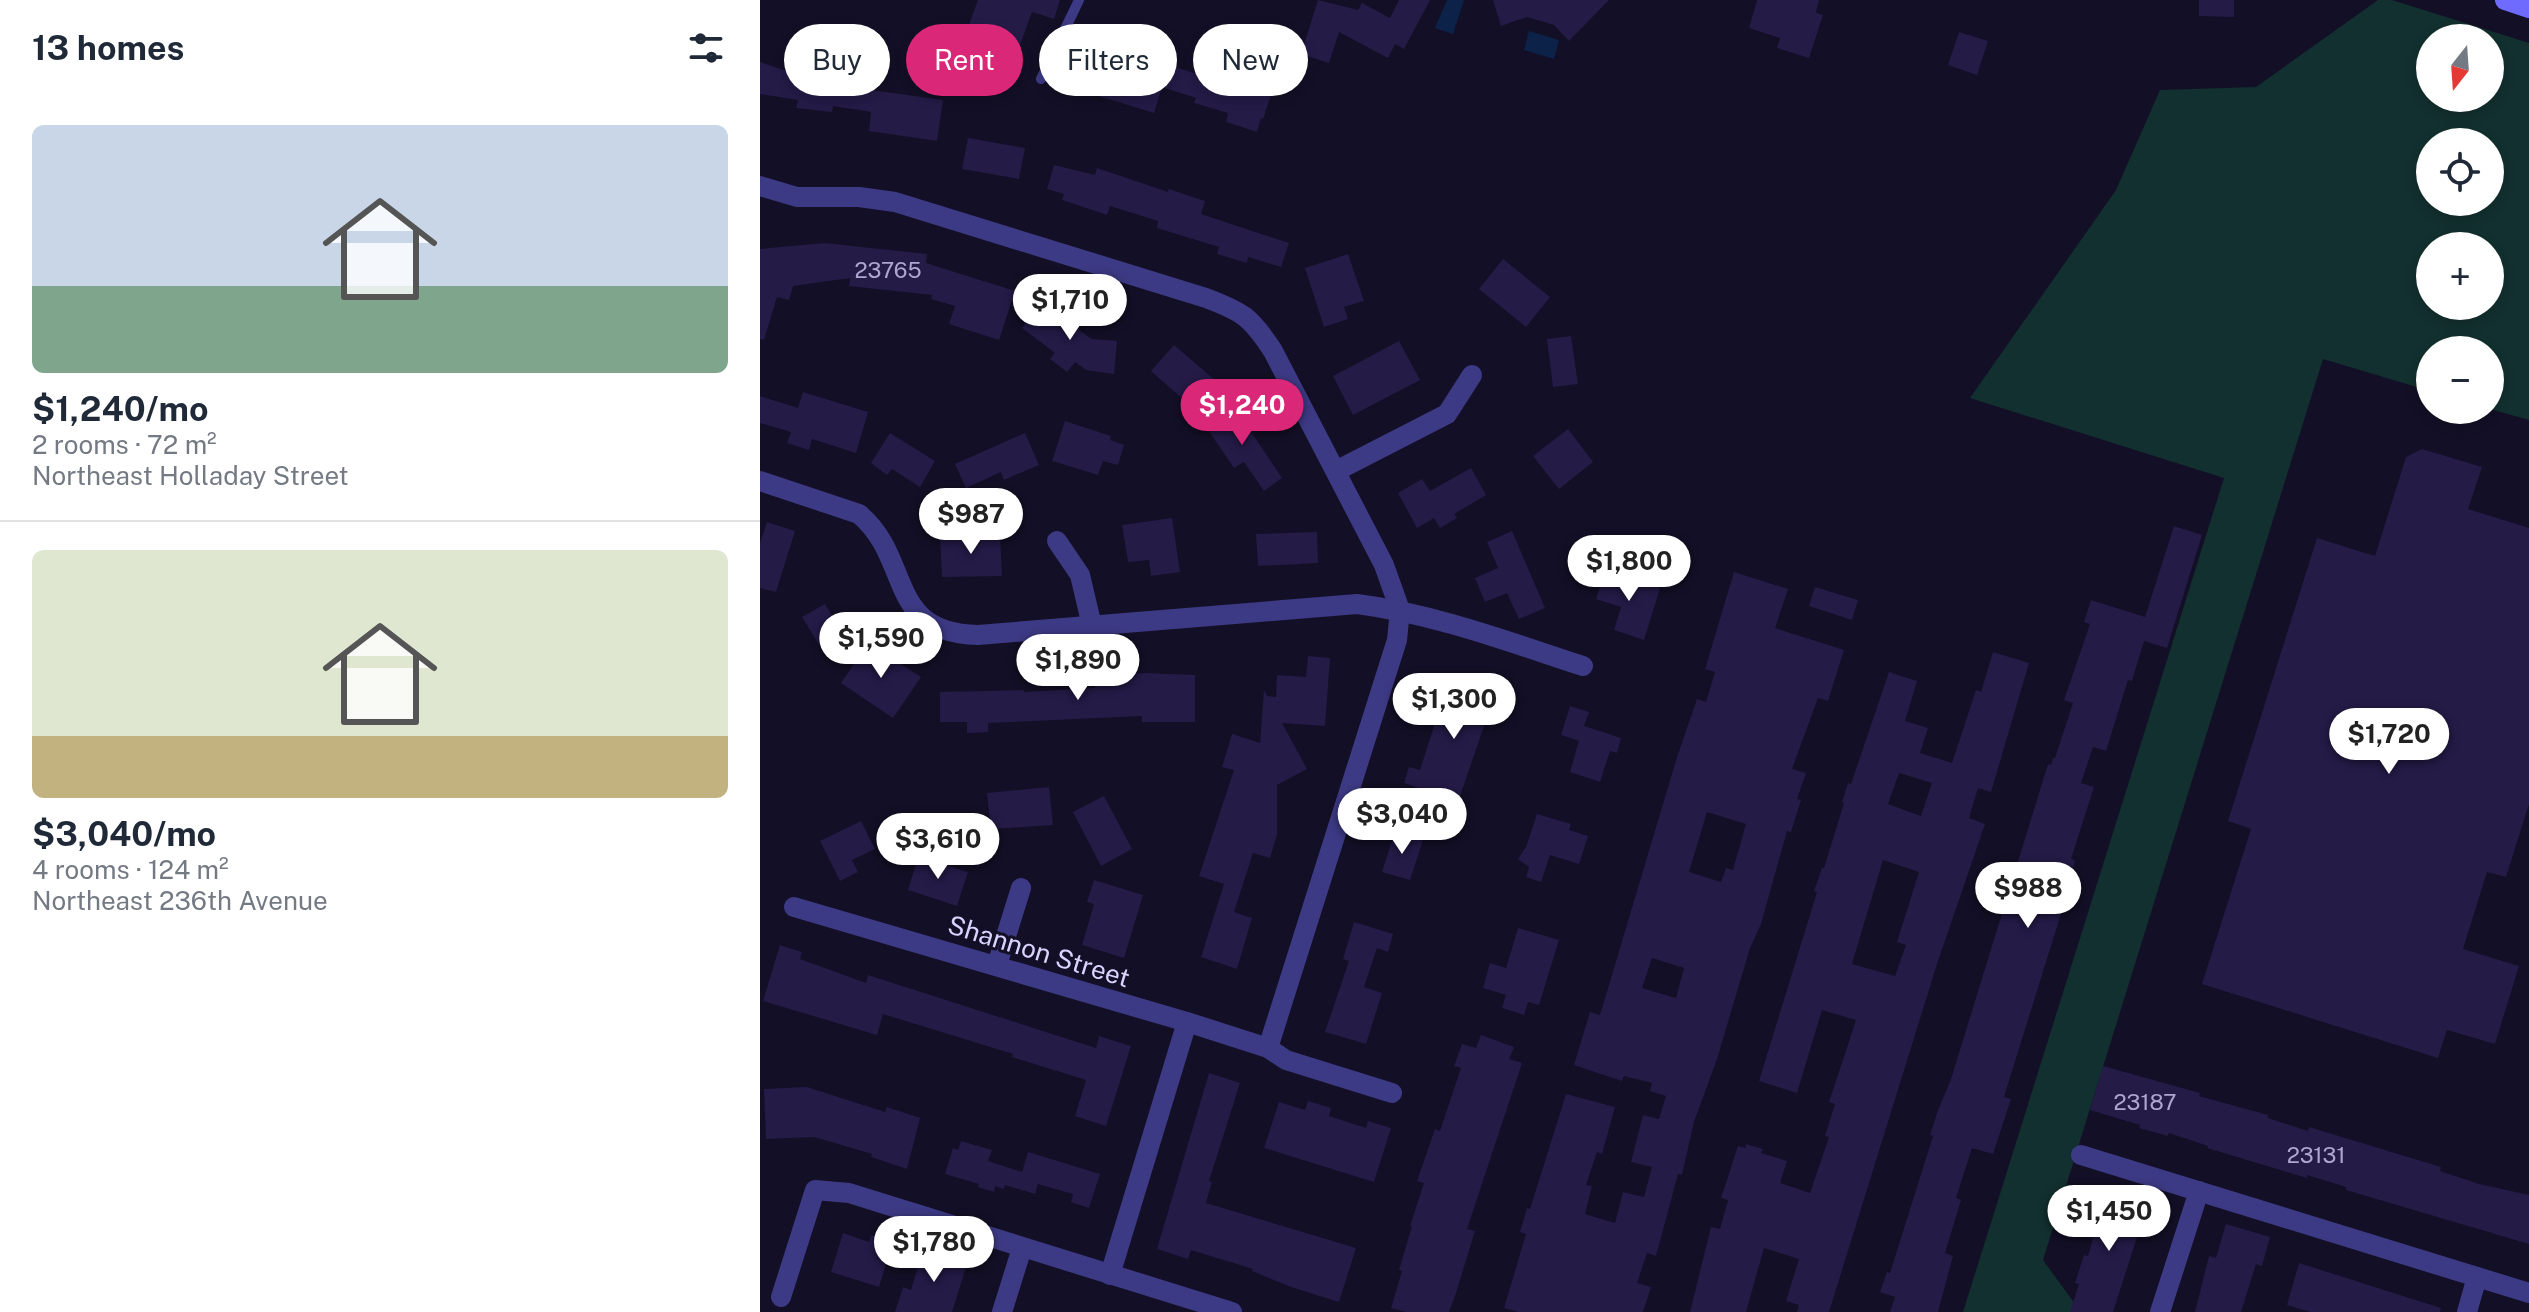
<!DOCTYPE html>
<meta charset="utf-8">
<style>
:root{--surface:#fff;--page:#f2f2f3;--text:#1f2937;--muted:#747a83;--line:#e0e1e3;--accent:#db2777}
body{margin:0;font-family:"Public Sans",sans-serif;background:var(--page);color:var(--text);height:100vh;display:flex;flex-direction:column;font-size:30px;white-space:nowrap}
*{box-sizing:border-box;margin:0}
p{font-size:26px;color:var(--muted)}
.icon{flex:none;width:44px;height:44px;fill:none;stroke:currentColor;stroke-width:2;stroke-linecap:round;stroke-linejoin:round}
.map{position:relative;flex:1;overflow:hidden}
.side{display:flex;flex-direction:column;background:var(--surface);width:760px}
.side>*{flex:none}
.hud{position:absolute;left:24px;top:24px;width:760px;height:72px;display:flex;gap:16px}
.needle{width:52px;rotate:197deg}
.fabs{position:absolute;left:1656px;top:24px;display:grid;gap:16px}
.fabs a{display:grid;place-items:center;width:88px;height:88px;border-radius:50%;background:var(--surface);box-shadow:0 4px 12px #0003;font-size:40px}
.price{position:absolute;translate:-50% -68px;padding:0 18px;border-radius:28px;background:#fff;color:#222;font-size:26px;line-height:52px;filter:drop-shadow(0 2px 4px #0008)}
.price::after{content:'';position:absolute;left:50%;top:48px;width:24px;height:18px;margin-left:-12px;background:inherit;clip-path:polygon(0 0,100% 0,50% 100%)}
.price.current{background:var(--accent);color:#fff}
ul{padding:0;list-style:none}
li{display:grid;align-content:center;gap:16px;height:424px;padding:0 32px}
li+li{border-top:2px solid var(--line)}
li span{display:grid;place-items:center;height:248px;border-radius:12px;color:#555}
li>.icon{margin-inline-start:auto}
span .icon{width:144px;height:144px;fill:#fffc;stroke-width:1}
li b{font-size:34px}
h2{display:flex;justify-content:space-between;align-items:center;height:96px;padding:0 32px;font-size:34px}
.pill{padding:0 28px;border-radius:36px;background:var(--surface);box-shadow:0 4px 12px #0003;font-size:28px;line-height:72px}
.pill.current{background:var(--accent);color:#fff}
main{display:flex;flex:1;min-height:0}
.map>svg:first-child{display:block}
.green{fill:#12302f;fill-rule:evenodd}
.water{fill:#0c2248}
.building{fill:#241b47;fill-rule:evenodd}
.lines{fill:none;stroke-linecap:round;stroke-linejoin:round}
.service{stroke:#3d3a85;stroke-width:10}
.minor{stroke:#3d3a85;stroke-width:20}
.secondary{stroke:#6f6bff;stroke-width:20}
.labels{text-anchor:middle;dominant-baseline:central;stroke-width:6;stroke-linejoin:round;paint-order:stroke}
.number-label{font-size:22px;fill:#aca6d1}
.street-label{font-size:26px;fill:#d9d4ff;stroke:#130f26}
</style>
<main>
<section class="side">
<h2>13 homes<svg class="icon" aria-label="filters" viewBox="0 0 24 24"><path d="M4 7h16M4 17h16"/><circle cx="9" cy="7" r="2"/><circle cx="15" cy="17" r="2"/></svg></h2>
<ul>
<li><span style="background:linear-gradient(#c9d6e8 65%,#7fa58c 0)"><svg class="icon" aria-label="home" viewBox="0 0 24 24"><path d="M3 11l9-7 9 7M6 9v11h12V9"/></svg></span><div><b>$1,240/mo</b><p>2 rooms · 72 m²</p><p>Northeast Holladay Street</p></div></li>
<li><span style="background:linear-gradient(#dfe7d0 75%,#c2b280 0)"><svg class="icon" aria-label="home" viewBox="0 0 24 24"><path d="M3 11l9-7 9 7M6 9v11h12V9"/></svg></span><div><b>$3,040/mo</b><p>4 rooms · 124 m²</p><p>Northeast 236th Avenue</p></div></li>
</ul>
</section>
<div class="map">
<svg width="1769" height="1312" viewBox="0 0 1769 1312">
<rect width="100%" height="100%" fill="#130f26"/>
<path class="green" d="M1618,0h14l137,43v377l-39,-11v-59h-60v41l-107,-32 -280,901 38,52h-118l261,-834 -254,-80 146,-208 44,-100 96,-3zM1670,38h60v60h-60zM1670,142h60v60h-60zM1670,246h60v60h-60z"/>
<g class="water">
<path d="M687,0h17l-11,34 -18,-6z"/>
<path d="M769,31l30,9 -5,19 -30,-9z"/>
</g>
<g class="building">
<path d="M218,0h82l-6,19 -22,-7 -25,69 -42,-13 9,-27 -10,-3z"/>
<path d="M558,0l40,10 4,-7 28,15 9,-18h31l-26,49 -9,-5 -7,14 -49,-26 -10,31 -28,-9z"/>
<path d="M733,0h116l-40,41 -15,-16 -27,-8 -26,9z"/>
<path d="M997,0h62l-3,13 7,2 -14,43 -32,-10 3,-10 -31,-10z"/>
<path d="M1439,0h35v17l-35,-1z"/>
<path d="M1199,32l29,9 -11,34 -29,-10z"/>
<path d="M326,38l117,38 3,-8 36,11 2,-6 31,10 -12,36 -2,-1 -4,14 -31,-10 2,-9 -34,-10 2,-5 -34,-11 -8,26 -65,-20 1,-4 -19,-6z"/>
<path d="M30,52l64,10 -4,25 93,13 -6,41 -68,-10 2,-19 -38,-6 -1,6 -36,-4 2,-8 -38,-6v-32l27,9z"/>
<path d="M208,138l57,10 -6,31 -57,-10z"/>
<path d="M294,165l41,10 2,-7 71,24 1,-3 36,12 -4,13 88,29 -8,24 -33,-10 -1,6 -30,-9 2,-7 -62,-19 1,-7 -48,-15 -3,9 -45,-15 2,-6 -17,-5z"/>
<path d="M65,243l102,11 -1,9 89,28 -16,49 -50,-16 6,-18 -24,-7 1,-4 -83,-9 1,-8 -57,8 -4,14 -12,-3 -13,43 -4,-1v-90z"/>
<path d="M588,254l16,47 -20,6 4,12 -24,8 -19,-59z"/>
<path d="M743,259l47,38 -24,30 -47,-38z"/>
<path d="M282,301l49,38 26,2 -3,33 -28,-4 -11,-8 -8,10 -17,-13 5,-6 -33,-25z"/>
<path d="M811,336l7,48 -25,3 -6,-48z"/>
<path d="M639,341l21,39 -67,35 -20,-39z"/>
<path d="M414,345l42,36 -23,27 -42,-37z"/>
<path d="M43,392l65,20 -12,41 -44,-14 -3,11 -22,-7 4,-11 -31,-9v-27l38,12z"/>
<path d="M473,405l49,73 -18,13 -20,-29 -10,6 -30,-44z"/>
<path d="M305,421l46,15 -1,4 14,5 -6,20 -15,-4 -5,14 -46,-14z"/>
<path d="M808,429l25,33 -34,27 -26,-33z"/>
<path d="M130,433l45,28 -15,26 -28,-18 -5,6 -16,-12z"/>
<path d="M265,433l14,32 -35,15 -3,-8 -35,16 -11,-24z"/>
<path d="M1662,449l60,18 -14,42 61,19v276l-23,73 -19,-5 -24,77 56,17 -24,78 -48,-14 -9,28 -236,-74 49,-155 -23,-8 89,-283 58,18 31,-99z"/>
<path d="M711,468l15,27 -32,19 3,4 -17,10 -6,-10 -17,10 -19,-35 24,-14 8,12z"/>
<path d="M412,518l8,54 -29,4 -2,-16 -21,2 -6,-37z"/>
<path d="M7,522l28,9 -19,61 -16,-4v-45z"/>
<path d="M1414,526l28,9 -35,113 -23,-7 -12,40 -4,-1 -22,71 -13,-4 -12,36 13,4 -23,72 4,1 -11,44 -60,193 7,2 -18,55 -21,-6 -16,50 5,2 -16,53 8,3 -15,56h-48l5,-15 -15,-5 7,-20 3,1 43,-137 -3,-1 7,-22 14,-34 97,-315 3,1 2,-7h2l18,-55 -9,-3 26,-76 -6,-2 7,-22 54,17z"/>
<path d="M752,531l33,77 -26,11 -12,-26 -22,9 -10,-24 23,-10 -11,-26z"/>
<path d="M557,532l1,31 -60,3 -2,-32z"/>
<path d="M240,535l2,41 -60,1 -2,-40z"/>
<path d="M845,570l55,18 -16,52 -30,-10 7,-23 -25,-8z"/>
<path d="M974,572l54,17 -13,39 69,22 -16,51 -10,-3 -26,71 14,4 -9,26 4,1 -10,32 -4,-1 -26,93 -11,24 -33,111 -23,63 -12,53 -4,-1 -22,82 -9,-3 -10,30 14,4 -8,25h-125l-14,-4 22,-74 -6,-2 7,-24 3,1 36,-115 49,13 -13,47 -5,-2 -11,33 6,1 -7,28 30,9 8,-31 21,5 8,-30 -21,-5 12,-47 16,4 7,-23 -16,-5 2,-8 -28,-7 -2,5 -48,-16 16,-53 10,3 77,-258 20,-58 9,3 9,-30 -10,-3zM947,812l39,12 -13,46 -7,-2 -5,14 -32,-10zM892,958l32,10 -8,30 -34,-10z"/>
<path d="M1055,587l43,13 -6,20 -43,-14z"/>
<path d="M65,604l23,39 -22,13 -24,-39z"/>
<path d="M108,643l53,34 -28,41 -52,-35z"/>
<path d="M1233,652l36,11 -38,129 -13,-4 -9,30 16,6 -48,140 -108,348h-32l2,-7 -13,-4 13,-42 -35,-11 -18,64h-56l21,-85 9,2 8,-29 -7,-2 17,-52 7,2 1,-4 17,5 -2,4 26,8 -7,22 30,10 19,-56 -4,-1 10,-32 -6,-2 27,-82 -34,-10 -25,83 -38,-12 58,-189 -3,-1 8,-23h2l20,-65 -2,-1 6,-19 3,1 38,-112 28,9 -12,40 23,7 -8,25 32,10 24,-73 5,2zM1139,773l33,10 -11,33 -33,-12zM1123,860l36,12 -22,70 9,3 -11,31 -43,-12z"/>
<path d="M548,656l22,2 -5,68 -43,-3 25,46 -30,16v50l-7,23 -17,-5 -19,59 18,6 -15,51 -36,-12 23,-73 -25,-8 35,-106 -12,-3 10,-33 28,9 4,-53 3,6 9,1 1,-22 29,2z"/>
<path d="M385,673l50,2v47h-53v-6l-154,7v9l-21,1v-11h-27v-30l84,-2v2l71,-4 -1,-12z"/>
<path d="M712,673l27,9 -42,123 -40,-13 2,-4 -15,-5 5,-16 11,3 15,-47 -6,-2 9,-27 25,8z"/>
<path d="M810,706l19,6 -5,14 37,12 -4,15 -7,-2 -10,31 -30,-10 9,-31 -18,-6z"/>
<path d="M289,787l4,38 -62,4 -4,-36z"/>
<path d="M344,796l28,53 -31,17 -28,-54z"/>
<path d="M777,814l34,10 -2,6 19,6 -9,28 -29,-9 -9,27 -15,-5 3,-10 -11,-8 8,-12z"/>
<path d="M101,821l14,28 -23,11 6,12 -18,9 -20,-40z"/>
<path d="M635,831l28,9 -13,40 -28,-8z"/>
<path d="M158,857l50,15 -11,34 -49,-16z"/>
<path d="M334,880l49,15 -19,63 -42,-13 12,-41 -7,-2z"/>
<path d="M594,922l39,12 -5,18 -11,-4 -13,39 18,6 -16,51 -41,-12 24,-71 -6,-2z"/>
<path d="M758,928l41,12 -20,65 -11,-3 -4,13 -22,-7 4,-13 -23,-7 7,-25 16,5z"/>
<path d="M20,945l22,7 -2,7 66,24 2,-8 228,73 3,-12 32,10 -25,80 -31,-10 11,-36 -74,-23 1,-3 -130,-40 -6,21 -114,-34z"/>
<path d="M721,1035l33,12 -5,12 13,4 -55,166 8,2 -19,62 -7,19h-43l-15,-4 11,-37 -3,-1 13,-44h-2l14,-43 -7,-2 18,-52 5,2 21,-63 -7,-2 8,-22 14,4z"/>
<path d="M1343,1066l97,27 -1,3 69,19v3l40,13 1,-4 132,40 -1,4 39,13 50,11v49l-183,-54v-3l-39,-12v3l-100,-30 1,-2 -39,-13 -1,3 -11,-3 -18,-5 1,-3 -50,-15z"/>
<path d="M449,1073l31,10 -31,98 3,1 -6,21 150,45 -17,54 -48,-15 -39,-16 1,-2 -62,-19 -3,9 -31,-10z"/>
<path d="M47,1087l78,25 2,-5 33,11 -13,51 -36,-12 1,-3 -58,-17 -48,2 -2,-50z"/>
<path d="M548,1101l23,7 -2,8 37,12 2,-7 23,7 -17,54 -110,-34 15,-46 26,8z"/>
<path d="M201,1141l31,9 -4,11 34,11 6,-20 72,22 -11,34 -18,-6 2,-8 -35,-10 -3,10 -30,-9 -1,4 -9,-3 -1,6 -16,-5 1,-3 -34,-10 8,-26 5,2z"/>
<path d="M1348,1187l41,13 -36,112h-43l9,-28 -4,-1 9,-28 4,1z"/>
<path d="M1466,1224l44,13 -8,29 -6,-2 -15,48h-46l14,-56 7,2z"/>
<path d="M83,1233l26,9 2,-7 22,6 -14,46 -48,-15z"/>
<path d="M164,1247l44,14 -16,51h-57l8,-25 8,3z"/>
<path d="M1539,1263l142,45 -1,4h-130l-23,-7z"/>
</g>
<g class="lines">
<path class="service" d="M281,79l38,-79"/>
<g class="minor">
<path d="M0,186l37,11h62l36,5 311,96c37,14 45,19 67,53l111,214 16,45 -3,30 -129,408"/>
<path d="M576,471l111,-57 25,-39"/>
<path d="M0,481l99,33c54,45 26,119 119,121l379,-31c78,10 152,38 226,62"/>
<path d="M297,541l23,34 12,51"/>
<path d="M34,907l393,115 81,26 18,12 106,33"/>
<path d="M237,965l24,-77"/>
<path d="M1321,1155l448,138"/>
<path d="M350,1275l77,-253"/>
<path d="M21,1297l34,-107 34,3 383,119"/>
<path d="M242,1312l20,-64"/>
<path d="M1400,1312l39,-121"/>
<path d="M1707,1312l10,-35"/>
</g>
<path class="secondary" d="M1745,0l24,8"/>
</g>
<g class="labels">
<g class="number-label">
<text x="128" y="270">23765</text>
<text x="1385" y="1102">23187</text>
<text x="1556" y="1155">23131</text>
</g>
<g class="street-label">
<text transform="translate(279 951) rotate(17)">Shannon Street</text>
</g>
</g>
</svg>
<div class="fabs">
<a><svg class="needle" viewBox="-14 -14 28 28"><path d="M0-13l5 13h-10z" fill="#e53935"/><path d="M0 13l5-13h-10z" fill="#747a83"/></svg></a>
<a><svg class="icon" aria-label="locate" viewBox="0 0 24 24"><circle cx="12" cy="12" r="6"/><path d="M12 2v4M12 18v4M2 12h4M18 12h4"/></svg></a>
<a>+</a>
<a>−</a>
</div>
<b class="price" style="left:310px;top:342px">$1,710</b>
<b class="price current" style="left:482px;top:447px">$1,240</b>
<b class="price" style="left:211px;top:556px">$987</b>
<b class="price" style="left:869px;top:603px">$1,800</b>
<b class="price" style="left:121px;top:680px">$1,590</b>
<b class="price" style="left:318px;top:702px">$1,890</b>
<b class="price" style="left:694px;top:741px">$1,300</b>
<b class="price" style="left:1629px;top:776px">$1,720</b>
<b class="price" style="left:642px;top:856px">$3,040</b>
<b class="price" style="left:178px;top:881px">$3,610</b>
<b class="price" style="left:1268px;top:930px">$988</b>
<b class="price" style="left:1349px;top:1253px">$1,450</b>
<b class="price" style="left:174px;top:1284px">$1,780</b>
<div class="hud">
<a class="pill">Buy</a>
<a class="pill current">Rent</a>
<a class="pill">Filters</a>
<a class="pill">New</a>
</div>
</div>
</main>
